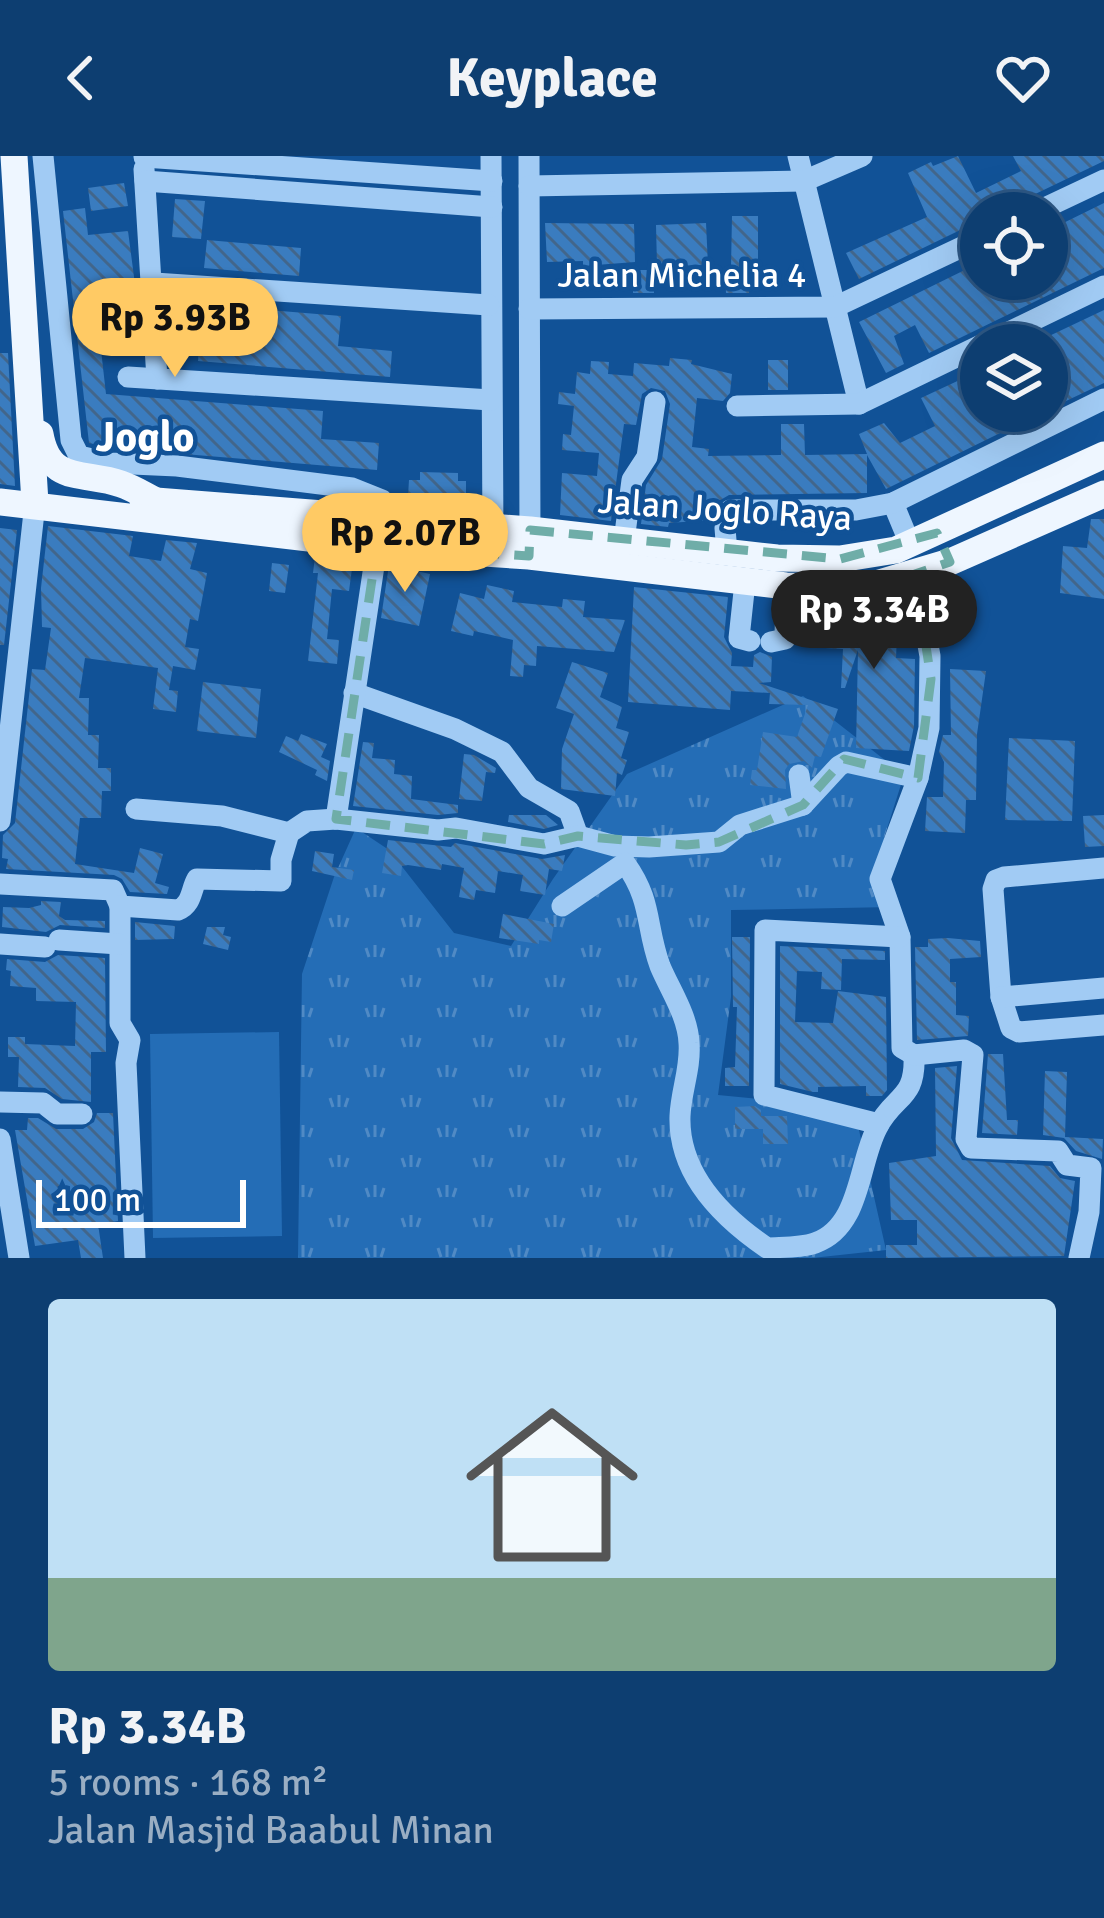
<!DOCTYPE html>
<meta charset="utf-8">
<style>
:root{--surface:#0d3e71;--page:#164576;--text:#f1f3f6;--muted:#9aaec3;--line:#2d5784;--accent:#ffca64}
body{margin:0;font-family:Signika,sans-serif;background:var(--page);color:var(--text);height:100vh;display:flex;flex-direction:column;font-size:45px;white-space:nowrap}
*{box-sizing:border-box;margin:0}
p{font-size:39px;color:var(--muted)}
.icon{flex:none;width:66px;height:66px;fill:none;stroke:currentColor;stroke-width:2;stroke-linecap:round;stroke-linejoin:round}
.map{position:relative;height:1102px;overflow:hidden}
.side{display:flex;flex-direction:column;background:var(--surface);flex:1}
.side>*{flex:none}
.buttons{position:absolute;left:960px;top:36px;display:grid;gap:24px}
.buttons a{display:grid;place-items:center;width:108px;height:108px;border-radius:50%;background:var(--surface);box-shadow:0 12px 48px #0002,0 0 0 3px var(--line);font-size:60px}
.scale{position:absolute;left:36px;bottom:30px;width:210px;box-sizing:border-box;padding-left:12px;border:6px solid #fff;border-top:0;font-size:33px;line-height:42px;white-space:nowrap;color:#fff;-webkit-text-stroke:9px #115297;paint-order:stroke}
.price{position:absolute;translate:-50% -102px;padding:0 27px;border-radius:42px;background:var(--accent);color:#111;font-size:39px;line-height:78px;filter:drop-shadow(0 3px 6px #0008)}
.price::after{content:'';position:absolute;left:50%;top:72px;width:36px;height:27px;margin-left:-18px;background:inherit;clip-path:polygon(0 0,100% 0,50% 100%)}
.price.current{background:#222;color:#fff}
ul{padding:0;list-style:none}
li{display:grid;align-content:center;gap:24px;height:636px;padding:0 48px}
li+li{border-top:3px solid var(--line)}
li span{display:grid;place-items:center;height:372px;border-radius:12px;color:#555}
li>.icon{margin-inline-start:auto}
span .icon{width:216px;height:216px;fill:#fffc;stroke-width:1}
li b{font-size:51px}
header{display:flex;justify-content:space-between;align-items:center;height:156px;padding:0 48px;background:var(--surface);font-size:54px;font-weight:700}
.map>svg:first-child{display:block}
.grass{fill:url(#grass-tufts)}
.pitch{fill:#246db6}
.building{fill:url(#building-back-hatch)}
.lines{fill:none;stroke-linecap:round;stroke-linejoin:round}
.minor{stroke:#a1cbf4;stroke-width:21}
.major{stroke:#eef6ff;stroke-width:27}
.marked{fill:none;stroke:#6fada8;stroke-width:9;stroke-dasharray:24 15;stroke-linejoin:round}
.labels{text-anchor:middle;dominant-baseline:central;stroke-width:9;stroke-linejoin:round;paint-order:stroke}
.street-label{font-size:36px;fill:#fff;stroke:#115297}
.quarter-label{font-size:42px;font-weight:bold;fill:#fff;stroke:#115297}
</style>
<header><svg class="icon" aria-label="back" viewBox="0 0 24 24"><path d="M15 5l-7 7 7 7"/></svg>Keyplace<svg class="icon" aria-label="heart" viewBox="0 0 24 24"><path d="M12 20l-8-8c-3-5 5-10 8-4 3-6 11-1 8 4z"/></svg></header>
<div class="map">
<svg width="1104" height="1102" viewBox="0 0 1104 1102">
<defs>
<pattern id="grass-tufts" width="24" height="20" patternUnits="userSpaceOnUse" patternTransform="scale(3)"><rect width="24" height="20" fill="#246db6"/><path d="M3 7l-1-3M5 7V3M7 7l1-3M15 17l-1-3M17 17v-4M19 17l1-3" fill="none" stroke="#508ac5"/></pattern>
<pattern id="building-back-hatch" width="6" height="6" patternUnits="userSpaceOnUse" patternTransform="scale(3)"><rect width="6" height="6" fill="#3a7cbf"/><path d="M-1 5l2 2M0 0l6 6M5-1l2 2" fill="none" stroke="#42668b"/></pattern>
</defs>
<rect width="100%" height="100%" fill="#115297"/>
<path class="grass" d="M803,540l101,79 -20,63 7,69 -160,3v87l-13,98 136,13 32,142 -74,8h-514l4,-284 32,-97 22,-49 33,22 65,83 57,13 42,-67 74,-105z"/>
<path class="pitch" d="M279,876l3,204 -129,2 -3,-204z"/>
<g class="building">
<path d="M958,0l18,37 45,-22 -8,-15h91v5l-108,52h-15v7l-122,59 -13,-26 81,-36 -19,-44 23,-11 2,4z"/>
<path d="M124,27l4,23 -37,5 -3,-23z"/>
<path d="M175,43l30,2 -4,38 -29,-2z"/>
<path d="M1104,47v65l-175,85 -14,-28 -21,11 10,28 -18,9 -27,-51 122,-60v17h66v-48z"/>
<path d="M85,52l3,27 40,-4 8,61 3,44 -39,5 6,53 217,17 -2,28 58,4 -2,27 -265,-22 -23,-5 -26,-232z"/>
<path d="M732,60h26v44h-10l1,33h-23l-1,-24 6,-1z"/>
<path d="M545,67l89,1 1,38 -52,4v-5l-36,1z"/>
<path d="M706,67l2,42 -51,1 -1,-41z"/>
<path d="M207,84l94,8 -2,28 -95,-8z"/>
<path d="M633,114h20l1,23h-21z"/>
<path d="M184,147l157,13 -3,30 54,5 -2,26 -192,-16 3,-31 -19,-1z"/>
<path d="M1104,154v73l-57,27v-73z"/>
<path d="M0,197h8l7,133 -15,-2z"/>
<path d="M670,202l22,2 -1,4 41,10 -2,19 -7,8 -26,-3 -5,49 17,2 -1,7 73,-1v-31h23l1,31 62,-1 -8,-20 25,-11 16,20 35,-17 -14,-28 60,-28v41h64l-159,78 -19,-34v38l-138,2 -12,7 -5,18 -43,3 -1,4 -27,-3 5,-39 16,-26 8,-55 -5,-13 -14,-3 -9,6 -6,31 -12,-1 -13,97 -51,-6 2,-42 35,3 2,-23 -37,-3 1,-16 8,1 3,-29 -16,-2 1,-12 16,2 2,-22 13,2 1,-13 18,1 -1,12 25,2 1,-13 35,3z"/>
<rect x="768" y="204" width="20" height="30"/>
<path d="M420,316l38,1v8h8v16l-58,-1 1,-16h11z"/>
<path d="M1091,363h13v80l-44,-6 3,-47 24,2z"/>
<path d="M48,370l85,10 -4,20 32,5 5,-21 31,3 -7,26 17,4 -9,48 -8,-2 -5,28 14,2 -4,21 -22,-4 -4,24 9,1 -2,21 -23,-3 5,-41 -29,-4 -44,-6 -6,40h10l-1,37h11l-1,33h13v23h-9l-1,27h-21l-5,46 59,9 6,-25 23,6 -8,29 14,4 -2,7 -37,-2 -8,-13 -8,-4 -108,-6 2,-10 -6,-1 1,-23 12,-12 17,-154 13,1 6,-42 -9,-1 -1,-39z"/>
<path d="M0,372l17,2 -13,115h-4z"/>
<path d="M315,401l38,4 -4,30 -17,-2 -5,50 12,1 -2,24 -29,-3 10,-88h-5z"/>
<path d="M272,407l17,2 -4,28 -16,-2z"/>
<path d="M389,409l41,9 -11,52 -38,-8z"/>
<path d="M487,429l27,6 -2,11 50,5 1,-8 22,2 -2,16 42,3 -11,32 -77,-6 -1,20 -12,-1 -1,12 -13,-1 3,-36 -39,-9 -1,5 -22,-5 9,-38 24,6z"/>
<path d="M634,431l94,10 -4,40 8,16 -1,13 22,1 1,-12 6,-3 12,5 -1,25 -12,1 79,26 -17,48 -6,-1 -3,12 -8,-7 -15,3 -4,6 1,19 -36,-4 2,-15h5l6,-38 34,5 11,-32 -39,-1 1,-11 -39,-2 -1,19 -102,-8z"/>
<path d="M880,446l25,2 6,32 -14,-1 -1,23 19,1 -1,67 -5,25 -53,-3 2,-98 -13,38h-4l2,-39 -35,-2 1,-34 21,1v9l25,1 2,-20z"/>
<path d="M572,506l36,11 -8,24 22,10 -6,21 13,4 -8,26 6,2 -5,15 -5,-2 -2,23 -54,-7 1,-40 12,-35 -18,-6z"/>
<path d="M950,513l36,2 -9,63 -1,66h-10l-1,33 -40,-2 2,-34h16l1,-35 -5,-10 4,-17h8z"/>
<path d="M203,526l58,7 -5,49 -59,-7z"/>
<path d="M301,578l26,10 -6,13 9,4 -3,20 -12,-6 2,-5 -38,-18 7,-16 12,5z"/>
<path d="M1009,582l66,3 -3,80 -67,-1z"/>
<path d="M363,586l11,1 -2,15 23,2 -1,14 18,2 -1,23 47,6v8l-20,2 -85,-9z"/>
<path d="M464,598l10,1 22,13 -1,5 -9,-1 -4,29 -23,-2z"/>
<path d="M509,659h37l12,10 -14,4 -36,-7z"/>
<path d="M1104,659v31l-19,1 -2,-31z"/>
<path d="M388,684l63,7 4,-4 87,16 23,-4 -3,16 -13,-2 -4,26 -25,-4 3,-16 -25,-4 -3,22 -19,-3 -2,10 -15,-3 5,-29 -22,-4 -1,6 -33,-5 -6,1 -1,10 -19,-3z"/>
<path d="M315,695l19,3 -2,13 22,3 -2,10 -40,-9z"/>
<path d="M41,745l20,1 -2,14 6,4 40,1v7l-45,-3 -14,7 -44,-5 1,-20 26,1 12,-3z"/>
<path d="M503,758l51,10 -3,18 -12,-2v4l-40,-6z"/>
<path d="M135,766l40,4 -1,13 -39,1z"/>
<path d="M207,771h18l-2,8 8,2 -3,13 -25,-6z"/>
<path d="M732,781h18l-1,149h-24v-18l10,-1 2,-60h-4z"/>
<path d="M948,782l32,3 1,16 -31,2v23h6v33l13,1 -1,20 -51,4 -2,-93h13v-8z"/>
<path d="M780,790l105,5v9l-43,-1 -1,31 -20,-1 1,-17 -25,-1 -2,51 38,1 5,-32 48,6 1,93 -5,6h-16v-10l-48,1v5h-5l-33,-8z"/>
<path d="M58,799l47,3 1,94h-15v50l-29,-3 -17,-11 -27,-1 1,-30h-11v-20h17v7l50,2 1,-44 -40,-1v-13l-26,-2 1,-15 -5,-1 1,-11 38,3z"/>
<path d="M988,898h15l4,66h11l-1,15 -35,-2z"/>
<path d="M957,910l-6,72 11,22 88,6 10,12 15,3 -11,75 -178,2v-13h31v-25h-26l-2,-57 47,-7 -1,-88z"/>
<path d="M1045,915l22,1 -2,65 38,2 -1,20 -26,-8 -12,-13 -21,-3z"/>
<path d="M755,950l6,4v6h26l1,28h-25v-15h-28v-22z"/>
<path d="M97,957h16l5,108 -20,3 5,34h-22l-3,-18 -43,6 -20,-116h12l1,-12h10l18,11h27l11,-7z"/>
</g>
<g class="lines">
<g class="minor">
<path d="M43,0l28,284 8,16 31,7 67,3 175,22 30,12 21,23"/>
<path d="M491,0l2,383"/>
<path d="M529,0l1,389"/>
<path d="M798,0l61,248"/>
<path d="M144,1l348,24"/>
<path d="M144,13l13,210"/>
<path d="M145,25l347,26"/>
<path d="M529,30l275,-5 58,-25"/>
<path d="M1034,57l70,-33"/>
<path d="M154,127l335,22"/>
<path d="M529,153l306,-2 146,-69"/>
<path d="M982,189l122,-59"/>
<path d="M128,221l363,23"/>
<path d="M737,250l122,-2 122,-59"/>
<path d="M893,347l17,41"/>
<path d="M624,385l8,-61 15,-23 8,-55"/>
<path d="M727,397l-2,-25 5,-18h126l37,-7 211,-104"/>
<path d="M745,426l-6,56 11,3"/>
<path d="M771,486l14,-3 1,-53"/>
<path d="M354,537l101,36 47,23 27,36 40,23 9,25"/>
<path d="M799,619l4,30"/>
<path d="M136,653l86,7 67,17"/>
<path d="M336,663l41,-273"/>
<path d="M0,665l35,-318"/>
<path d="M1104,712l-100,9 -8,3 -3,9 8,108 10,31 8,4 85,-7"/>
<path d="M0,728l113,6 7,16 58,4c14,-5 13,-21 19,-31l84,2v-21l8,-27 18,-12 29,-2 102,11 18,-2 88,16 34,-8 37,10 34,1 70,-5 21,-17 63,-20 36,-39 7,-4 72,16"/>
<path d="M120,750v117l10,17 -4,23 9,195"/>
<path d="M562,750l63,-43c28,39 20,62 35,103 10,24 28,50 29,77 2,25 -8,48 -9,73 -2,59 43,102 87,132 16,-1 34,0 48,-5 46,-16 43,-79 62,-115 17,-34 39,-27 37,-73"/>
<path d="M59,784l60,4"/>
<path d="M0,788l45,3"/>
<path d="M1001,841l103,-9"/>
<path d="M914,899l-12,-7 -2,-111 -20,-58 38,-101 11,-50 1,-72 -15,-82"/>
<path d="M914,899l50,-5 9,5 -7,84 5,9 87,3 9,14 24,3 -2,44 -10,46"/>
<path d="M0,946l43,1 14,11h25"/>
<path d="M879,968l-115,-29 1,-165 135,7"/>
<path d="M0,983l19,119"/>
</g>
<g class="major">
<path d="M14,0l21,347"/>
<path d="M40,278c9,51 44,37 81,50 12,4 23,11 35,17"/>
<path d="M143,344l387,30 247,28 63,1 56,-9 208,-95"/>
<path d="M0,346l377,44 152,10 257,30 56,1 31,-2 77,-23 154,-68"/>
</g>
</g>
<path class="marked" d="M530,374l310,29 97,-26 13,29 -35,12 16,105 -13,99 -74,-19 -41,46 -84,37 -33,3 -108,-9 -34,8 -208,-25 41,-273 152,10z"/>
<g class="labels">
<g class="street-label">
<text x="682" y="119">Jalan Michelia 4</text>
<text transform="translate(725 354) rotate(4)">Jalan Joglo Raya</text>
</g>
<g class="quarter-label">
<text x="145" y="281">Joglo</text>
</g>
</g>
</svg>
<div class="buttons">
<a><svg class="icon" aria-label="locate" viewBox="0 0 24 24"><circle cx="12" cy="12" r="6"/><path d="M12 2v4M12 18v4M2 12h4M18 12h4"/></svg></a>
<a><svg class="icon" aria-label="layers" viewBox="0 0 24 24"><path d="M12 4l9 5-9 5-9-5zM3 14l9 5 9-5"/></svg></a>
</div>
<div class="scale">100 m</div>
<b class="price" style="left:175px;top:224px">Rp 3.93B</b>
<b class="price" style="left:405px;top:439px">Rp 2.07B</b>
<b class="price current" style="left:874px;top:516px">Rp 3.34B</b>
</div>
<section class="side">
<ul>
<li><span style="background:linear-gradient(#bfe0f5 75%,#7fa58c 0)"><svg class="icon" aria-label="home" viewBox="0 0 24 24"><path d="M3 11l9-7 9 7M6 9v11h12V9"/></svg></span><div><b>Rp 3.34B</b><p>5 rooms · 168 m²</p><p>Jalan Masjid Baabul Minan</p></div></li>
</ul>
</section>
